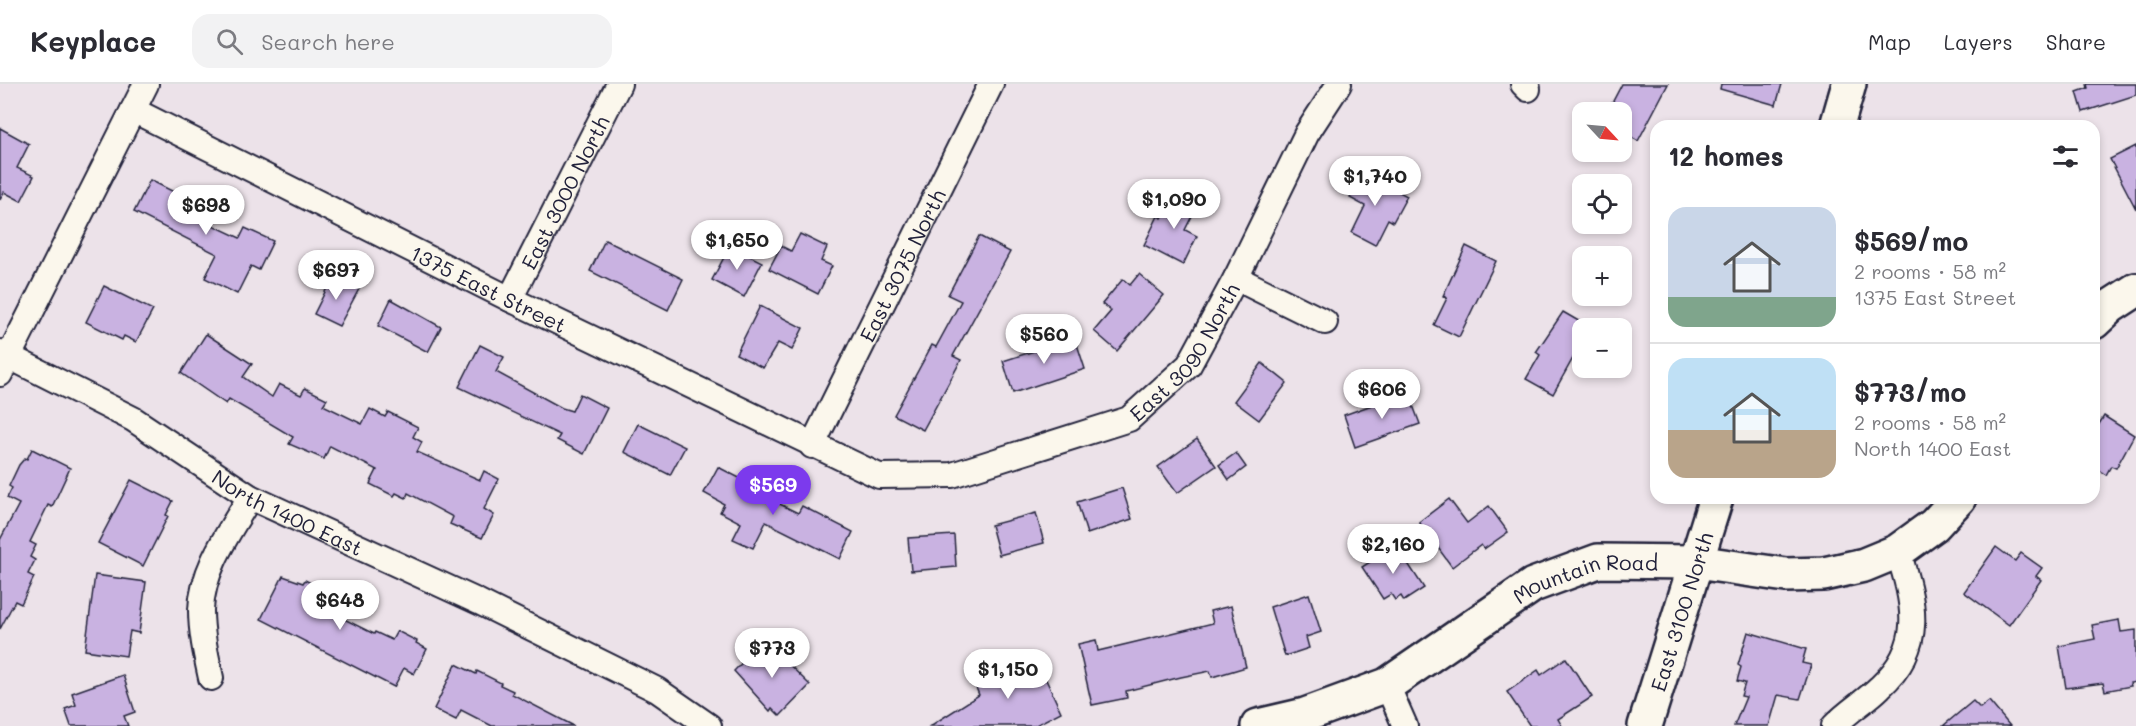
<!DOCTYPE html>
<meta charset="utf-8">
<style>
:root{--surface:#fff;--page:#f2f2f3;--text:#2b2b33;--muted:#7c7c81;--line:#e1e1e2;--accent:#7c3aed}
body{margin:0;font-family:Mali,sans-serif;background:var(--page);color:var(--text);height:100vh;display:flex;flex-direction:column;font-size:22px;white-space:nowrap}
*{box-sizing:border-box;margin:0}
p{font-size:20px;color:var(--muted)}
.icon{flex:none;width:33px;height:33px;fill:none;stroke:currentColor;stroke-width:2;stroke-linecap:round;stroke-linejoin:round}
.map{position:relative;flex:1;overflow:hidden}
.side{position:absolute;left:1650px;top:36px;width:450px;height:384px;display:flex;flex-direction:column;background:var(--surface);border-radius:18px;box-shadow:0 3px 9px #0003}
.side>*{flex:none}
.needle{width:39px;rotate:116deg}
.fabs{position:absolute;left:1572px;top:18px;display:grid;gap:12px}
.fabs a{display:grid;place-items:center;width:60px;height:60px;border-radius:12px;background:var(--surface);box-shadow:0 3px 9px #0003;font-size:30px}
.price{position:absolute;translate:-50% -51px;padding:0 14px;border-radius:21px;background:#fff;color:#222;font-size:20px;line-height:39px;filter:drop-shadow(0 2px 3px #0008)}
.price::after{content:'';position:absolute;left:50%;top:36px;width:18px;height:14px;margin-left:-9px;background:inherit;clip-path:polygon(0 0,100% 0,50% 100%)}
.price.on{background:var(--accent);color:#fff}
ul{padding:0;list-style:none}
li{display:flex;align-items:center;gap:18px;height:150px;padding:0 18px}
li+li{border-top:2px solid var(--line)}
li span{display:grid;place-items:center;flex:none;width:168px;height:120px;border-radius:18px;color:#555}
li>.icon{margin-inline-start:auto}
span .icon{width:72px;height:72px;fill:#fffc;stroke-width:1}
li b{font-size:26px}
h2{display:flex;justify-content:space-between;align-items:center;height:72px;padding:0 18px;font-size:26px}
header{display:flex;align-items:center;gap:36px;box-sizing:border-box;height:84px;padding:0 30px;background:var(--surface);border-bottom:2px solid var(--line)}
header strong{font-size:28px}
nav{display:flex;gap:33px;margin-inline-start:auto;font-size:21px}
.search{width:420px;height:54px;background:var(--page);display:flex;align-items:center;gap:15px;box-sizing:border-box;padding:0 21px;border-radius:18px;color:var(--muted);font-size:22px}
.map>svg:first-child{display:block}
.building{fill:#c9b2e1;stroke:#22223b;stroke-width:1.5}
.lines{fill:none;stroke-linecap:round;stroke-linejoin:round}
.street-casing{stroke:#22223b;stroke-width:28}
.secondary-casing{stroke:#22223b;stroke-width:38}
.street{stroke:#fbf7ec;stroke-width:24}
.secondary{stroke:#fbf7ec;stroke-width:33}
.labels{text-anchor:middle;dominant-baseline:central;stroke-width:4.5;stroke-linejoin:round;paint-order:stroke}
.street-label{font-size:21px;fill:#22223b;stroke:#fbf7ec}
</style>
<header>
<strong>Keyplace</strong>
<div class="search"><svg class="icon" aria-label="search" viewBox="0 0 24 24"><circle cx="10" cy="10" r="6"/><path d="M15 15l6 6"/></svg>Search here</div>
<nav><a>Map</a><a>Layers</a><a>Share</a></nav>
</header>
<div class="map">
<svg width="2136" height="642" viewBox="0 0 2136 642">
<rect width="100%" height="100%" fill="#ece2e9"/>
<filter id="ink" filterUnits="userSpaceOnUse"><feTurbulence type="fractalNoise" baseFrequency=".0167" numOctaves="2"/><feDisplacementMap in="SourceGraphic" scale="12" xChannelSelector="R" yChannelSelector="G"/><feConvolveMatrix kernelMatrix="1 2 1 2 8 2 1 2 1" color-interpolation-filters="sRGB"/></filter>
<g filter="url(#ink)">
<g class="building">
<path d="M1622,0h46l-30,57 -16,-9v-22l-11,-5z"/>
<path d="M1721,0h61l-6,21 -56,-16z"/>
<path d="M2087,0h49v11l-53,17 -6,-20 11,-4z"/>
<path d="M0,44l29,16 -12,24 17,8 -13,25 -17,-9 -4,8z"/>
<path d="M2136,62v63l-26,-50z"/>
<path d="M1363,88l44,24 -14,26 -5,-3 -13,26 -23,-12 13,-27 -15,-8z"/>
<path d="M150,96l24,12 -3,4 40,20 -3,7 32,15 5,-10 28,13 -14,29 -8,-4 -14,28 -32,-16 12,-24 -83,-42z"/>
<path d="M1176,107l23,11 -14,28 12,6 -14,29 -39,-20 14,-29 4,2z"/>
<path d="M800,150l27,13 -6,14 11,5 -14,28 -49,-25 12,-23 10,5z"/>
<path d="M979,152l31,16 -57,104 8,4 -38,70 -29,-15 38,-70 4,2 25,-46 -13,-6z"/>
<path d="M605,156l78,39 -15,31 -78,-39z"/>
<path d="M730,162l32,16 -18,35 -32,-17z"/>
<path d="M1466,162l30,15 -37,76 -25,-12 13,-27 -4,-2z"/>
<path d="M1139,190l25,21 -47,56 -23,-20 17,-20 -9,-7 21,-25 7,6z"/>
<path d="M333,192l26,13 -20,37 -25,-12z"/>
<path d="M104,202l49,24 -17,32 -12,-6 -2,4 -36,-18z"/>
<path d="M391,215l50,28 -13,25 -50,-26z"/>
<path d="M760,222l43,22 -11,22 -14,-7 -15,25 -27,-14z"/>
<path d="M1563,228l19,11v19l-29,52 -27,-15 14,-24 -4,-3z"/>
<path d="M206,250l46,30 -9,13 29,20 7,-13 22,11 4,-7 22,11 -4,6 39,19 8,-15 15,8 3,-5 30,15 -5,10 9,5 -5,10 63,28 4,-9 15,8 -15,30 10,6 -12,23 -32,-14 3,-7 -45,-24 -2,5 -10,-5 -2,3 -24,-12 7,-14 -47,-24 -6,13 -35,-15 4,-7 -64,-38 -3,5 -45,-31z"/>
<path d="M1075,254l10,31 -72,24 -10,-32z"/>
<path d="M480,261l24,12 -8,15 66,36 10,3 8,-17 27,14 -23,46 -27,-14 3,-5 -101,-48z"/>
<path d="M1262,279l25,20 -28,37 -25,-19z"/>
<path d="M1408,308l12,32 -65,23 -11,-32z"/>
<path d="M2104,332l30,19 -18,33 -5,-2 -5,9 -12,-8v-35z"/>
<path d="M638,340l47,23 -15,28 -46,-23z"/>
<path d="M1197,355l19,27 -39,27 -19,-26z"/>
<path d="M32,365l38,19 -18,39 -4,-2 -18,37 6,3 -6,12 5,3 -7,14 6,3 -13,27 -6,-3 -15,28v-89l19,-36 -12,-6 5,-10 -3,-2 10,-21 6,-7 2,1z"/>
<path d="M1236,369l10,14 -17,13 -10,-15z"/>
<path d="M718,383l41,21 -2,5 41,20 4,-7 51,26 -13,27 -74,-37 -13,26 -20,-9 8,-16 -21,-11 4,-8 -20,-11z"/>
<path d="M131,396l42,21 -7,14 2,1 -25,50 -45,-23z"/>
<path d="M1122,404l10,31 -45,15 -10,-32z"/>
<path d="M1449,415l18,24 22,-17 19,26 -24,17 -3,-4 -29,22 -33,-45z"/>
<path d="M1036,429l8,30 -45,12 -8,-30z"/>
<path d="M954,451l2,32 -45,4 -3,-33z"/>
<path d="M1396,461l28,43 -20,13 -3,-5 -6,4 -4,-6 -8,5 -21,-32z"/>
<path d="M1996,463l19,14 6,-8 21,15 -6,8 5,4 -32,45 -45,-33z"/>
<path d="M95,491l51,7 -7,51 -9,-2 -4,25 -41,-6z"/>
<path d="M283,492l20,7 2,-3 46,24 -7,15 30,15 1,-2 17,8 5,-9 20,10 -1,2 11,6 -13,25 -10,-6 -10,19 -133,-68z"/>
<path d="M1309,510l12,38 -15,5 3,11 -24,8 -15,-49z"/>
<path d="M1231,522l15,61 -34,10 -2,-6 -29,6 -55,14 1,7 -35,7 -14,-61 18,-4 2,11 46,-11 69,-17 -3,-12z"/>
<path d="M2119,536l2,12 15,-2v52l-6,1 1,3 -26,5 -2,-8 -37,5 -7,-42 36,-7 -3,-14z"/>
<path d="M1748,548l58,17 -4,14 9,2 -11,34 -22,-4 -9,31h-35l12,-29 -5,-1 4,-13 -8,-2 4,-14 -3,-2z"/>
<path d="M764,556l46,45 -30,31 -8,-8 -2,3 -36,-40z"/>
<path d="M1035,572l26,56 -27,14h-104l49,-31 -4,-10z"/>
<path d="M1566,574l26,39 -34,22 4,7h-32l-23,-34 31,-22 3,5z"/>
<path d="M456,580l20,10 1,-3 24,12 -1,2 13,6 -1,3 62,32h-82l-31,-16 -5,10 -22,-11z"/>
<path d="M123,591l12,37 -11,4 4,10h-57l-6,-17 11,-4 -4,-12z"/>
<path d="M1973,617l7,7 9,-7 21,25h-67z"/>
</g>
<g class="lines">
<defs>
<g id="street">
<path d="M1523,0l5,5"/>
<path id="s1" d="M133,26l377,189 369,177 73,-1 177,-56 60,-54 47,-87 71,-145 32,-49"/>
<path d="M1236,194l89,44"/>
<path id="s2" d="M510,215l109,-215"/>
<path id="s3" d="M0,268l133,67 117,78 229,105 178,88 52,36"/>
<path d="M0,290l146,-290"/>
<path id="s4" d="M812,362l179,-362"/>
<path d="M211,594c-5,-23 -10,-45 -10,-68 1,-41 29,-79 49,-113"/>
<path d="M1387,601l18,41"/>
<path d="M1834,642c14,-15 32,-25 46,-39 46,-42 34,-84 18,-136"/>
</g>
<g id="secondary">
<path d="M1837,42l12,-42"/>
<path d="M2094,238l17,-16 25,-16"/>
<path id="s5" d="M1258,642l47,-11 82,-30 146,-100 65,-24 98,1 90,13 38,-1 40,-9 34,-14 36,-26 25,-27"/>
<path id="s6" d="M1645,642l71,-228"/>
</g>
</defs>
<use href="#street" class="street-casing"/>
<use href="#secondary" class="secondary-casing"/>
<use href="#street" class="street"/>
<use href="#secondary" class="secondary"/>
</g>
</g>
<g class="labels">
<g class="street-label">
<text stroke="none"><textPath href="#s2" startOffset="120">East 3000 North</textPath></text>
<text stroke="none"><textPath href="#s4" startOffset="202">East 3075 North</textPath></text>
<text stroke="none"><textPath href="#s1" startOffset="398">1375 East Street</textPath></text>
<text stroke="none"><textPath href="#s1" startOffset="1178">East 3090 North</textPath></text>
<text stroke="none"><textPath href="#s3" startOffset="330">North 1400 East</textPath></text>
<text stroke="none"><textPath href="#s5" startOffset="366">Mountain Road</textPath></text>
<text stroke="none"><textPath href="#s6" startOffset="120">East 3100 North</textPath></text>
</g>
</g>
</svg>
<div class="fabs">
<a><svg class="needle" viewBox="-14 -14 28 28"><path d="M0-13l5 13h-10z" fill="#e53935"/><path d="M0 13l5-13h-10z" fill="#7c7c81"/></svg></a>
<a><svg class="icon" aria-label="locate" viewBox="0 0 24 24"><circle cx="12" cy="12" r="6"/><path d="M12 2v4M12 18v4M2 12h4M18 12h4"/></svg></a>
<a>+</a>
<a>−</a>
</div>
<b class="price" style="left:1375px;top:123px">$1,740</b>
<b class="price" style="left:1174px;top:146px">$1,090</b>
<b class="price" style="left:206px;top:152px">$698</b>
<b class="price" style="left:737px;top:187px">$1,650</b>
<b class="price" style="left:336px;top:217px">$697</b>
<b class="price" style="left:1044px;top:281px">$560</b>
<b class="price" style="left:1382px;top:336px">$606</b>
<b class="price on" style="left:773px;top:432px">$569</b>
<b class="price" style="left:1393px;top:491px">$2,160</b>
<b class="price" style="left:340px;top:547px">$648</b>
<b class="price" style="left:772px;top:595px">$773</b>
<b class="price" style="left:1008px;top:616px">$1,150</b>
<section class="side">
<h2>12 homes<svg class="icon" aria-label="filters" viewBox="0 0 24 24"><path d="M4 7h16M4 17h16"/><circle cx="9" cy="7" r="2"/><circle cx="15" cy="17" r="2"/></svg></h2>
<ul>
<li><span style="background:linear-gradient(#c9d6e8 75%,#7fa58c 0)"><svg class="icon" aria-label="home" viewBox="0 0 24 24"><path d="M3 11l9-7 9 7M6 9v11h12V9"/></svg></span><div><b>$569/mo</b><p>2 rooms · 58 m²</p><p>1375 East Street</p></div></li>
<li><span style="background:linear-gradient(#bfe0f5 60%,#b9a48a 0)"><svg class="icon" aria-label="home" viewBox="0 0 24 24"><path d="M3 11l9-7 9 7M6 9v11h12V9"/></svg></span><div><b>$773/mo</b><p>2 rooms · 58 m²</p><p>North 1400 East</p></div></li>
</ul>
</section>
</div>
